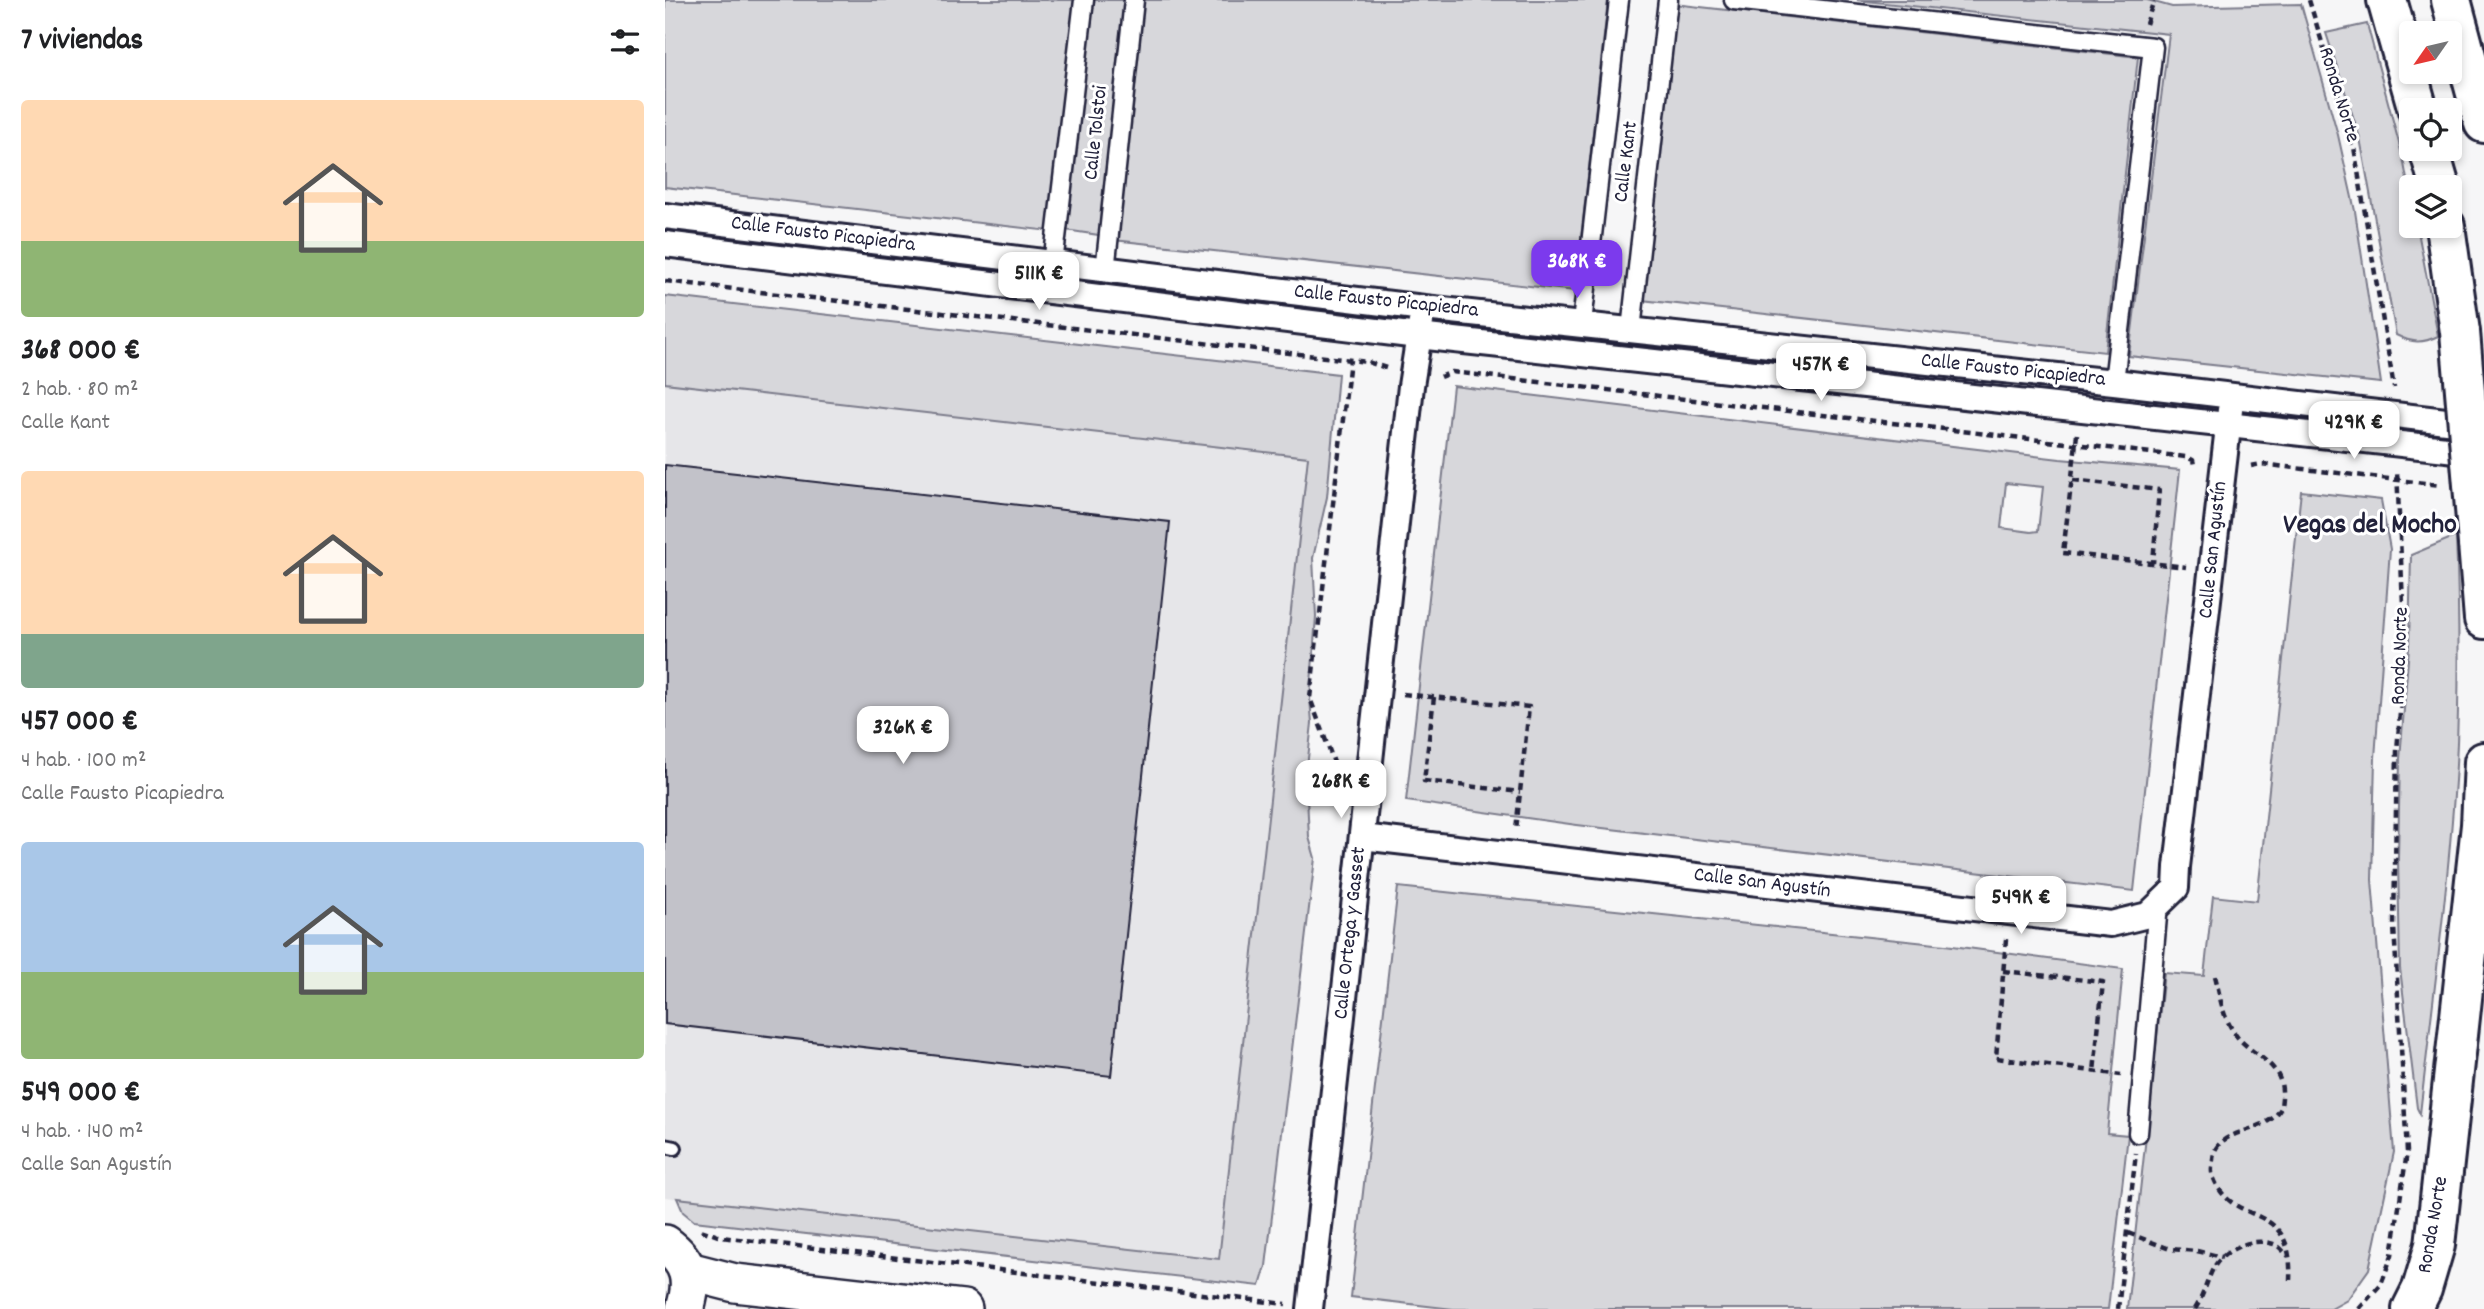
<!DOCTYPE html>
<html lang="es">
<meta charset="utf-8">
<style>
:root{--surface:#fff;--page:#f2f2f2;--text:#202124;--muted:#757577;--accent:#7c3aed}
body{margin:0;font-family:Dekko,sans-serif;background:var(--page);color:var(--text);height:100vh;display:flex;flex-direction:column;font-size:26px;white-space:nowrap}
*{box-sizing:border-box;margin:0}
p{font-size:23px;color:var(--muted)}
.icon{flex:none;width:38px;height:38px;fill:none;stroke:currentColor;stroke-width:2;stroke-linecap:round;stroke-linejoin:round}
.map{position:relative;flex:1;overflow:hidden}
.sheet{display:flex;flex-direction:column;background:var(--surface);width:665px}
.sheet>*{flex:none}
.needle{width:46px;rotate:236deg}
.buttons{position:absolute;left:1734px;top:21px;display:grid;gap:14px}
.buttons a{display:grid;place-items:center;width:63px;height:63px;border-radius:7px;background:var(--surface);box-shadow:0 4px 10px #0003;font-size:35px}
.price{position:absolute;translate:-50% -60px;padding:0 16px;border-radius:14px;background:#fff;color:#222;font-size:23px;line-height:46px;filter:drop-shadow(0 2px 4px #0008)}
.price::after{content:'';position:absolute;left:50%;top:42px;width:21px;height:16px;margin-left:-10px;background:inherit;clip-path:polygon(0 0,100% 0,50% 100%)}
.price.active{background:var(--accent);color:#fff}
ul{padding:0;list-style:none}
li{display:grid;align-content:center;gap:14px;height:371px;padding:0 21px}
li span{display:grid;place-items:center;height:217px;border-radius:7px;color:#555}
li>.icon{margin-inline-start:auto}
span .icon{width:126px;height:126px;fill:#fffc;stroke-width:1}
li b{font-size:30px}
h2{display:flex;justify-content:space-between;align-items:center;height:84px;padding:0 21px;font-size:30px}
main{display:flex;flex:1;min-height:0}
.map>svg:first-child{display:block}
.built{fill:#e6e6e9}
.green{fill:#d7d7db;stroke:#7c7c8b;stroke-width:2;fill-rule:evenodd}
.building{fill:#c2c2c9;stroke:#22223b;stroke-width:2}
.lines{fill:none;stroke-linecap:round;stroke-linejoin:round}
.service-casing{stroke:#22223b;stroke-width:18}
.pedestrian-casing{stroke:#22223b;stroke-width:23}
.minor-casing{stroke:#22223b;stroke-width:30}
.primary-casing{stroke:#22223b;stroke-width:42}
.trunk-casing{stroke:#22223b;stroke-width:44}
.path{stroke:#22223b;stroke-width:4.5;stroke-dasharray:7 5;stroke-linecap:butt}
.service{stroke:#fff;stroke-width:12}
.pedestrian{stroke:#fff;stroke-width:18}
.minor{stroke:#fff;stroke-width:24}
.primary{stroke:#fff;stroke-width:37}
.trunk{stroke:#fff;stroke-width:38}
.trunk-bridge-casing{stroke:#22223b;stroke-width:44;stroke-linecap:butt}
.trunk-bridge{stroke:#fff;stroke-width:38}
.labels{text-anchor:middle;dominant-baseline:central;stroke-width:6;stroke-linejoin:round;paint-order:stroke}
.street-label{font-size:21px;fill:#22223b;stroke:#fff}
.district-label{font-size:28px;font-weight:bold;fill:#22223b;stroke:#fff}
</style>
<main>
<section class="sheet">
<h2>7 viviendas<svg class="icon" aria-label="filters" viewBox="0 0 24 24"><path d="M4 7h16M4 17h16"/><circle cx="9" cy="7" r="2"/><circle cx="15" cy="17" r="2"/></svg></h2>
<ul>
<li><span style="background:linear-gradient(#ffd9b3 65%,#8fb573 0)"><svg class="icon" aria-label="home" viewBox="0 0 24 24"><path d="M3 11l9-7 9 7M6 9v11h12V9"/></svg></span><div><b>368 000 €</b><p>2 hab. · 80 m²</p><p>Calle Kant</p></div></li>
<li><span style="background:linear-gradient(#ffd9b3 75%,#7fa58c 0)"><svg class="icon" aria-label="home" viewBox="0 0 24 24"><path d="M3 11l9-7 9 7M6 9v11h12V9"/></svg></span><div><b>457 000 €</b><p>4 hab. · 100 m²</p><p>Calle Fausto Picapiedra</p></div></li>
<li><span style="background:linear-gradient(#a9c7e8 60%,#8fb573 0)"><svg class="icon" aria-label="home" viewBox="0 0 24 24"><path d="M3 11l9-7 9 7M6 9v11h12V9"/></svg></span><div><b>549 000 €</b><p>4 hab. · 140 m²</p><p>Calle San Agustín</p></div></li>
</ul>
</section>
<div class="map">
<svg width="1819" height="1309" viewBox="0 0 1819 1309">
<rect width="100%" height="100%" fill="#f6f6f7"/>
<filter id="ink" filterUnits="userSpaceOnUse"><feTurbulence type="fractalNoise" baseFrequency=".0143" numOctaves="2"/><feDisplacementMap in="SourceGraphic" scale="14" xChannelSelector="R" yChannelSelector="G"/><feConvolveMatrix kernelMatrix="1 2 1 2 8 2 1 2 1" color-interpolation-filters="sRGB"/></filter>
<g filter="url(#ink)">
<path class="built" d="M0,383l643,73 -89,804 -554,-63z"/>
<g class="green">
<path d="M0,0h411l-26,231 -385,-44z"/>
<path d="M428,0h35l-29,235 -34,-5z"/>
<path d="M475,0h468l-33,291 -461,-51z"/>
<path d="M1192,0h290l25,7 129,-3 37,131 17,76 26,172 -252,-27 40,-322z"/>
<path d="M1009,4l464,53 -33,295 -463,-52z"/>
<path d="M1702,24l36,134 8,43v25h6l21,110c-16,8 -26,7 -42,-1l-36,-197 -34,-105z"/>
<path d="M0,296l673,78 -11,123 -14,61 3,58 -6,82 2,25 -6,53 3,61 6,21 -49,408 -6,20 -566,-65 -11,-9 -6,-14 542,61 89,-802 -643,-74z"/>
<path d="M788,386l607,73 120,11 -46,421 -557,-66 -171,-24zM1341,483l37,4 -5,44 -7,1 -30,-4z"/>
<path d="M1636,491l80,9 9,49 -15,209 -3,122 22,272 -25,117 -22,31 -16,9h-204l37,-336 40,3 9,-80 44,5z"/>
<path d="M1791,536c3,76 4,152 0,229 -7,117 -23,233 -36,349l-3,-6 -17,-140 -2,-111 2,-98 9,-112 2,-92z"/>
<path d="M733,887l547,58 178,24 -16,164 21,2 -20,174h-655l-102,-12z"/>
</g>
<path class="building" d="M0,465l505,57 -59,554 -446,-52z"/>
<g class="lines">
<defs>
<path id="service" d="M0,1146l10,2"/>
<g id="pedestrian">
<path d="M1069,0l419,47 -39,335"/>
<path d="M388,264l31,-264"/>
<path d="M440,271l29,-271"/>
<path d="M917,323l37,-323"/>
<path d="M966,330l37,-330"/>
<path d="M1473,1133l20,-228"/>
</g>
<g id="minor">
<path d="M0,216l759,92 690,74 366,43"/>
<path d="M0,244l753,92 1065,117"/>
<path d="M697,837l749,87 37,-9 28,-27 1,-21 53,-457"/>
<path d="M645,1309l101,-923 10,-64"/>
</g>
<g id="primary">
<path d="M0,1244c25,18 29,37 20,65"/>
<path d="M23,1271l47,12 228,26"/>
</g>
<g id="trunk">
<path d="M1722,0l31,110"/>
<path d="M1786,0l33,123"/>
<path d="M1764,149l11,38"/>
<path d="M1780,226l15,106"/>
<path d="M1813,544l6,75"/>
<path d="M1747,1309l10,-20 13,-44 46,-420 3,-63"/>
</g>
</defs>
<use href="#service" class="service-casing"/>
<use href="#pedestrian" class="pedestrian-casing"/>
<use href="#minor" class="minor-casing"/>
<use href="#primary" class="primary-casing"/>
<use href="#trunk" class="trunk-casing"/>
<g class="path">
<path d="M1644,0l45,147 40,241"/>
<path d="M1481,24l8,-24"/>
<path d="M0,281l703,81 18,6"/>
<path d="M775,377l12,-5 734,85 7,3 1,5"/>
<path d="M1412,434l-14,119 123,14"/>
<path d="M1586,466l10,-2 180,21"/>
<path d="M1408,480l86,10 -6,73"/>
<path d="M738,694l126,13 -13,123"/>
<path d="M769,697l-10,84 96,11"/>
<path d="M674,776l-29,-78 40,-338"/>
<path d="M1341,939l-10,119 125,17"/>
<path d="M1338,971l100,11 -9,90"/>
<path d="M1550,976c4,14 6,33 13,46 3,6 7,13 12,18 19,19 44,25 42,57 0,2 -1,9 -1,11 -14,28 -67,18 -68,52 -1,6 -2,12 0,16 19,55 81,20 77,104"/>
<path d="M36,1230l20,7 565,67"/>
<path d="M1463,1233l42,16 27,2 25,6"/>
<path d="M1453,1309l18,-156"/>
<path d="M1530,1309c9,-13 13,-34 21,-45 13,-17 39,-28 60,-19 4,2 9,8 12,11"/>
<path d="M1694,1309l22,-25 11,-29 15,-103 -13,-226 3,-175 8,-102 -8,-179"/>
</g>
<use href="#service" class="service"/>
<use href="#pedestrian" class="pedestrian"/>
<use href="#minor" class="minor"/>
<use href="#primary" class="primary"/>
<use href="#trunk" class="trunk"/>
<defs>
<path id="trunk-bridge" d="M1795,332l18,212"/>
</defs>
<use href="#trunk-bridge" class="trunk-bridge-casing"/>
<use href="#trunk-bridge" class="trunk-bridge"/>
</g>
</g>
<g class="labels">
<g class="street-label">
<text transform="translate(1673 95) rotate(73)">Ronda Norte</text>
<text transform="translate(432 133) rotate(-84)">Calle Tolstoi</text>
<text transform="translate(962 162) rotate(-83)">Calle Kant</text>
<text transform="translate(158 235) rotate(7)">Calle Fausto Picapiedra</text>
<text transform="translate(721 302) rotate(6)">Calle Fausto Picapiedra</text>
<text transform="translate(1348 371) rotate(6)">Calle Fausto Picapiedra</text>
<text transform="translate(1549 550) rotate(-84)">Calle San Agustín</text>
<text transform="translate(1736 656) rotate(-88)">Ronda Norte</text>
<text transform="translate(1097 884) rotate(7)">Calle San Agustín</text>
<text transform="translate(686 933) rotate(-84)">Calle Ortega y Gasset</text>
<text transform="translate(1769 1225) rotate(-80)">Ronda Norte</text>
</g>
<g class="district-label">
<text x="1705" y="527">Vegas del Mocho</text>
</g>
</g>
</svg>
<div class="buttons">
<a><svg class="needle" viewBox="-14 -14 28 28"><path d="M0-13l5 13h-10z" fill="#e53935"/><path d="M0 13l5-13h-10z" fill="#757577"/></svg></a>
<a><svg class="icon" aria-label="locate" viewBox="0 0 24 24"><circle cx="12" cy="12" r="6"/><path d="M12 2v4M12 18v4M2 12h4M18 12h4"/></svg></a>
<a><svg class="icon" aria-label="layers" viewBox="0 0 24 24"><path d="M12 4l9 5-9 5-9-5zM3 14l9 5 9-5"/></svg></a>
</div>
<b class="price active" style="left:912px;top:300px">368K €</b>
<b class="price" style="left:374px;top:312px">511K €</b>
<b class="price" style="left:1156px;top:403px">457K €</b>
<b class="price" style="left:1689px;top:461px">429K €</b>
<b class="price" style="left:238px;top:766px">326K €</b>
<b class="price" style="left:676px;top:820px">268K €</b>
<b class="price" style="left:1356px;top:936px">549K €</b>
</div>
</main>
